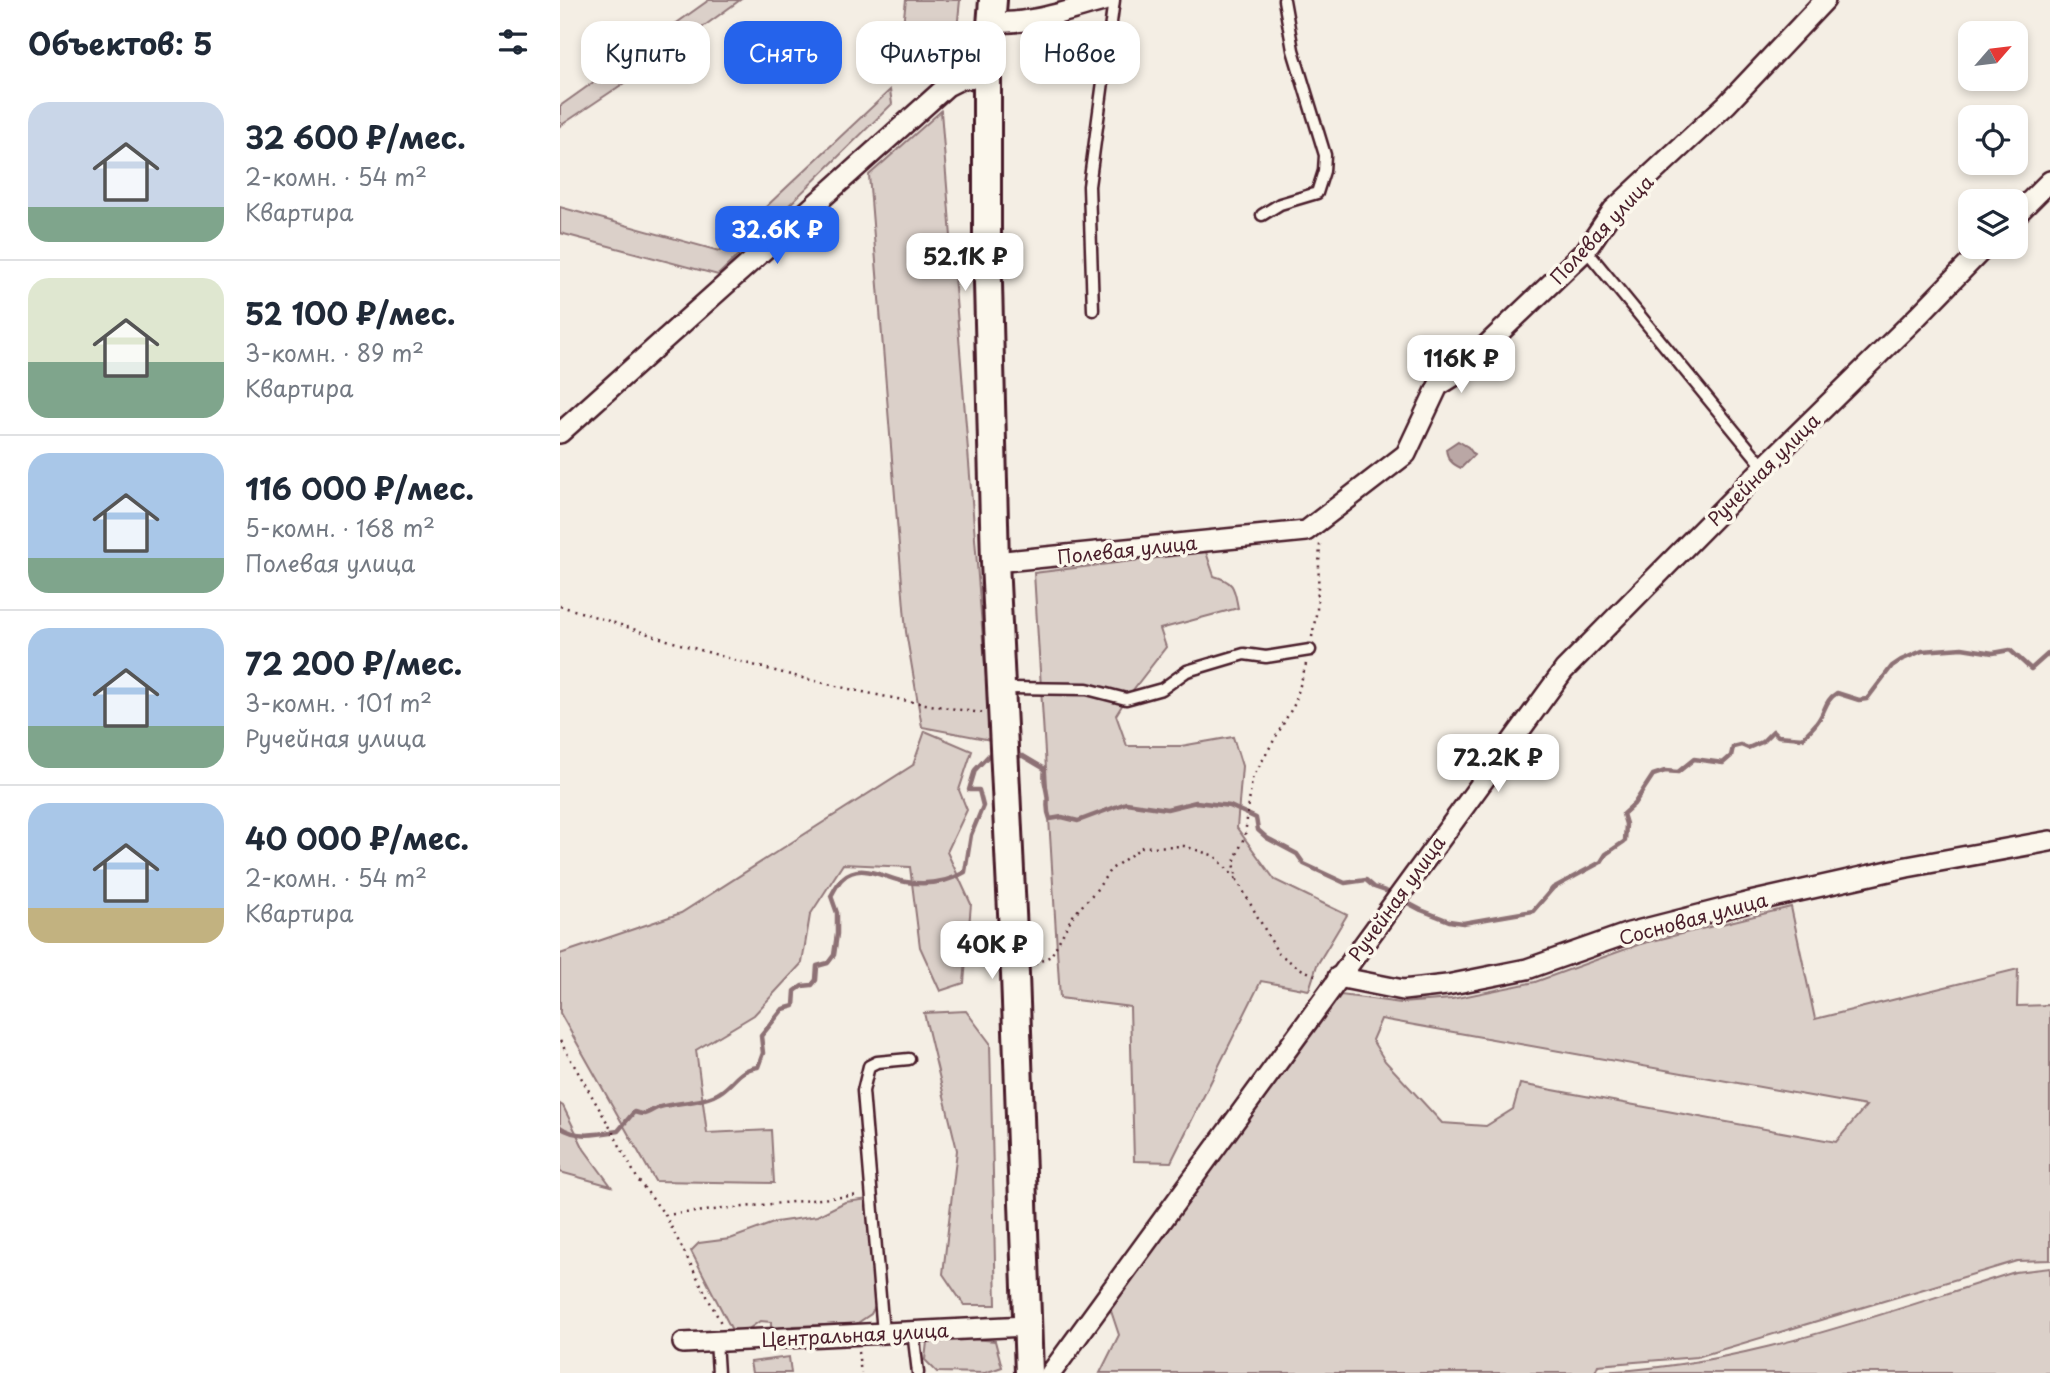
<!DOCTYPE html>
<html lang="ru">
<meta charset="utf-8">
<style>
:root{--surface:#fff;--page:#f6f6f7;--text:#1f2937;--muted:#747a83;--line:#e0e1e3;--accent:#2563eb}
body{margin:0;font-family:"Playpen Sans",sans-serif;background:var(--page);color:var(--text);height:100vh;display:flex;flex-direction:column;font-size:26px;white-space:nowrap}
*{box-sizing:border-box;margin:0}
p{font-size:23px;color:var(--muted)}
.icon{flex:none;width:38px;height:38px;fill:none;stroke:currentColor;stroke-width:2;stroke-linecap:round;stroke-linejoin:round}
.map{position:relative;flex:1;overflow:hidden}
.drawer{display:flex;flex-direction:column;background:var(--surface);width:560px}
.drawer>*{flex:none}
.banner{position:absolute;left:21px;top:21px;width:665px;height:63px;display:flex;gap:14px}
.needle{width:46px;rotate:62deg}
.tools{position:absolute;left:1398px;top:21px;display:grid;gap:14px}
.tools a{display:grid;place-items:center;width:70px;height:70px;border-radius:14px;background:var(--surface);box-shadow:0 4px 10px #0003;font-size:35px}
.price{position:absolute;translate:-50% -60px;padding:0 16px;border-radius:14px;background:#fff;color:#222;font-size:23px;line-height:46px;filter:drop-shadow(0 2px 4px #0008)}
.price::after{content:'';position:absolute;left:50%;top:42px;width:21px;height:16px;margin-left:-10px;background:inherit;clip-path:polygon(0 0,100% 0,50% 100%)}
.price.current{background:var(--accent);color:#fff}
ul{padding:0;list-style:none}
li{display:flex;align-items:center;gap:21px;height:175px;padding:0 28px}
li+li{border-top:2px solid var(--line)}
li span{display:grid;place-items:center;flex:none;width:196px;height:140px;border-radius:21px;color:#555}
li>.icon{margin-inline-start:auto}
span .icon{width:84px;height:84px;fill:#fffc;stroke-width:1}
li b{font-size:30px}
h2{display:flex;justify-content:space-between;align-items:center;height:84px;padding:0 28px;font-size:30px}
.pill{padding:0 24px;border-radius:21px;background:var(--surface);box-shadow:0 4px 10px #0003;font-size:24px;line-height:63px}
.pill.current{background:var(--accent);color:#fff}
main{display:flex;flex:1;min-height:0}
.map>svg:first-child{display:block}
.green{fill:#dbd0c9;stroke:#92787a;stroke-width:2;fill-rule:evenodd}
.water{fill:#baa7a5;stroke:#8d7174;stroke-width:2}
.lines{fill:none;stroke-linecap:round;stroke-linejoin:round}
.stream{stroke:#8d7174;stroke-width:4.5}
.service-casing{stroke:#4a1f2b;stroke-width:15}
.minor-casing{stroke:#4a1f2b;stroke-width:24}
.secondary-casing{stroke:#4a1f2b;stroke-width:32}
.path{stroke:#4a1f2b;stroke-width:2.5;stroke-dasharray:2 5;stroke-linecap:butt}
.service{stroke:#fbf7ec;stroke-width:10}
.minor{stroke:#fbf7ec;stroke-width:19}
.secondary{stroke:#fbf7ec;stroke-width:26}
.labels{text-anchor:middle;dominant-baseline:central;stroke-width:7;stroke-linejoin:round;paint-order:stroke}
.street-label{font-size:19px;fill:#4a1f2b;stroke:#fbf7ec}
</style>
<main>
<section class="drawer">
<h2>Объектов: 5<svg class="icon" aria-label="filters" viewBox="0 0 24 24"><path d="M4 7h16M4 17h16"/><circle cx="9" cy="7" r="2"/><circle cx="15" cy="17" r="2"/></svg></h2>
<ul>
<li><span style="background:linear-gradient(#c9d6e8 75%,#7fa58c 0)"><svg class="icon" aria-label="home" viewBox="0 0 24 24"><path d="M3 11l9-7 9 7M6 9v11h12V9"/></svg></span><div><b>32 600 ₽/мес.</b><p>2-комн. · 54 m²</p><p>Квартира</p></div></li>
<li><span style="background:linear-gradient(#dfe7d0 60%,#7fa58c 0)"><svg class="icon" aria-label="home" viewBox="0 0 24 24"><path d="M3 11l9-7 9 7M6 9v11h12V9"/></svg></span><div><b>52 100 ₽/мес.</b><p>3-комн. · 89 m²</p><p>Квартира</p></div></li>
<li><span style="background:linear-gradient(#a9c7e8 75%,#7fa58c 0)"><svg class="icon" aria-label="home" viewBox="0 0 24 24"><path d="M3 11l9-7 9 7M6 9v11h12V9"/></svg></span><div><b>116 000 ₽/мес.</b><p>5-комн. · 168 m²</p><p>Полевая улица</p></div></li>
<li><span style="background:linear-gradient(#a9c7e8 70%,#7fa58c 0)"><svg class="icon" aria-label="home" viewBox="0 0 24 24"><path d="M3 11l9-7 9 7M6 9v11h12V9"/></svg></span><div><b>72 200 ₽/мес.</b><p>3-комн. · 101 m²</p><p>Ручейная улица</p></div></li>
<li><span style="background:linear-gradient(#a9c7e8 75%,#c2b280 0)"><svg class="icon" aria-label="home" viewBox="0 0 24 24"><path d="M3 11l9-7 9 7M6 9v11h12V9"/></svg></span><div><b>40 000 ₽/мес.</b><p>2-комн. · 54 m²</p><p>Квартира</p></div></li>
</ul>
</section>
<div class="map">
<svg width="1490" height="1373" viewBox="0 0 1490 1373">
<rect width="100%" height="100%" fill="#f4eee4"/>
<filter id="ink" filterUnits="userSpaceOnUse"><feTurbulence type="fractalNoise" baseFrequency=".0143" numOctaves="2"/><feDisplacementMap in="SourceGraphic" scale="14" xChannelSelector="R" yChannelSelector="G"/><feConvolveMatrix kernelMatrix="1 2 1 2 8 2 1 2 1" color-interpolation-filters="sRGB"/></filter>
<g filter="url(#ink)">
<g class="green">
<path d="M149,0h31l-98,71 -82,55v-20z"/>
<path d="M346,0h54l-2,20 -8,26 -41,30 -12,-2z"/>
<path d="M330,90l2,14 -174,171 -158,-42v-26l159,44z"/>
<path d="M381,111l50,629 -69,-13 -16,-95 -37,-457z"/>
<path d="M646,552l8,24c21,6 20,12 24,32l-78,21 6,18 -40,52 -10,16 11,31h54l52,-9 9,29 -5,62 38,52 72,35 -30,50 -8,25 -48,-9 -90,181 -37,-1 -4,-154 -70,-9 -26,-425z"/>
<path d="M365,731l47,20 -13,39 8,20 -20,42 24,52 -7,79 -24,8 -20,-44 -10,-80 -67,-3 -33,51 -8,48 -48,52 -58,35 11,83 64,-3 3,53 -119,-2 -95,-168v-59l121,-41 232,-148z"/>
<path d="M1231,907l24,112 203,-50 -1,37 33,-1v255l-33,1 -320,96 -99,8 -3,7c145,-4 283,-58 420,-100l35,-4v105h-950l19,-38 -9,-27 231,-313 60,8 51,-4 83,-17 105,-38zM821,1019l485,87 -30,36 -316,-58 -7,25 -27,17 -44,-3 -57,-62 -13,-21z"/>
<path d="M406,1011l24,32 6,262h-32l-21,-31 14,-124 -33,-137z"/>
<path d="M0,1104l3,2 21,43 27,37 -51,-14z"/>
<path d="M309,1199l9,102 -7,13 -15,10 -63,2 -6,5 -16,2v-11l-11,-1 -13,9 -13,4 -43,-83 8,-8 31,-4 46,-17 41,-6 28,-14z"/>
<path d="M404,1338l31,3 7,26 -17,6 -48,-1 -12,-12 2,-18z"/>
<path d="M229,1357l2,16h-39l-2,-11z"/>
</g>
<path class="water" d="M898,441l10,6 6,8 -13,13c-9,-4 -14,-9 -15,-19z"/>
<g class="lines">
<g class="stream">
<path d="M454,756h9l22,13c-2,12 0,13 2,25 2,9 -2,13 3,25l12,-2 16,4 48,-18 41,6 29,-7 34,4 26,12 2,12 9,8 30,16 7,10 41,19 21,-3 8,7 20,7"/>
<path d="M844,901l17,9 28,11 14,2 70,-12 20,-23 48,-26 5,-8 19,-13 1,-17 -3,-10 11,-10 19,-29 12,-4 13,1 16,-13 29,4 8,-7 2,-9 8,-2 7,3 14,-6 11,-11 5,5 25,2c5,-6 11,-11 15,-17 8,-11 7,-21 19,-28l22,7 8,-1 25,-33 9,-6 21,-9 40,-3 31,5 17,-3 21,19 19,-17"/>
<path d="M0,1127c16,12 40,7 58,4l16,-19c3,1 7,2 10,2 5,-1 11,-6 16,-7 18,-5 46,-4 62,-16 15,-11 16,-21 36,-24l5,-14 -2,-17 22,-27 11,-3 1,-15 7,-5 10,-1 4,-5 1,-14 11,-3 6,-8 3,-21v-21l-6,-17c3,-5 7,-14 12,-18 18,-17 43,1 63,4 21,3 41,1 59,-10l6,-37 12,-29 -4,-16h-10l6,-20 15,-16h5"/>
</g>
<defs>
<g id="service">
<path d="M702,215l18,-11 37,-11 7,-22 1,-16 -32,-105 -9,-50"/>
<path d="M1026,250l178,217"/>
<path d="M533,310l-4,-124 25,-186"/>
<path d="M442,688l85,1 39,10 36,-10 25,-18 57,-17 22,3 44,-7"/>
<path d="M353,1331l5,42"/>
<path d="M323,1333l-20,-242 6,-25 8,-4 32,-3"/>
<path d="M156,1341l2,32"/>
</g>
<g id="minor">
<path d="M431,22c40,3 78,-12 116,-22"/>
<path d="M1456,215l34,-34"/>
<path d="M0,433l387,-347 14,-7 26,-2"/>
<path d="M435,562l311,-31 100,-77 32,-68 16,-10 132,-126 27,-40 114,-106 98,-104"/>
<path d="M778,977l65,13 44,-5 80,-16 102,-36 121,-31 157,-35 143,-26"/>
<path d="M123,1343l345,-17"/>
<path d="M491,1373l513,-703 200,-203 154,-151 67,-69"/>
</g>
<path id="secondary" d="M433,0l-6,77v166l8,319 20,412 14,399"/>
</defs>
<use href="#service" class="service-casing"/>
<use href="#minor" class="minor-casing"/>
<use href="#secondary" class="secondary-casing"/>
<g class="path">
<path d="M0,606c46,13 91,30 137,43 94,28 189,51 286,64"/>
<path d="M752,637l5,-28 3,-66"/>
<path d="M746,664l-11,39 -43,76 -7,56 -11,27 3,18 41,73 21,15 18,8"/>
<path d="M475,964l16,-8 21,-39 26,-29 12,-18 32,-23 42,-1 31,10 22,24"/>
<path d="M0,1041l51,88 27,51 27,35 57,110"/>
<path d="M105,1215l195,-20"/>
<path d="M298,1352l3,21"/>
</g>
<use href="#service" class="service"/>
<use href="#minor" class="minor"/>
<use href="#secondary" class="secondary"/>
</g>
</g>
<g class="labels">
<g class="street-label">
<text transform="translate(1041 229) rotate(-47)">Полевая улица</text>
<text transform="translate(1203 469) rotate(-45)">Ручейная улица</text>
<text transform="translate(567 549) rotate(-6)">Полевая улица</text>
<text transform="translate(836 898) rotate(-54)">Ручейная улица</text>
<text transform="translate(1133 918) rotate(-15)">Сосновая улица</text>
<text transform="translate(295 1334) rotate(-3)">Центральная улица</text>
</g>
</g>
</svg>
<div class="tools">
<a><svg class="needle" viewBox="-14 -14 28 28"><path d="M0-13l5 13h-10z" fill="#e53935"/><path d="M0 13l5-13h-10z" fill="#747a83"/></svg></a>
<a><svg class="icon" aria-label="locate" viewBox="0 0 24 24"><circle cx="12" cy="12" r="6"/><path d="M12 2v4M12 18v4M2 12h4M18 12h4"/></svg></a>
<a><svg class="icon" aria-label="layers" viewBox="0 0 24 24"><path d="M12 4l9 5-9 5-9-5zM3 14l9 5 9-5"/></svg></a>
</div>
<b class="price current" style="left:217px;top:266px">32.6K ₽</b>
<b class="price" style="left:405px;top:293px">52.1K ₽</b>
<b class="price" style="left:901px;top:395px">116K ₽</b>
<b class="price" style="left:938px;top:794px">72.2K ₽</b>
<b class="price" style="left:432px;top:981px">40K ₽</b>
<div class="banner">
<a class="pill">Купить</a>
<a class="pill current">Снять</a>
<a class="pill">Фильтры</a>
<a class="pill">Новое</a>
</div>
</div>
</main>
